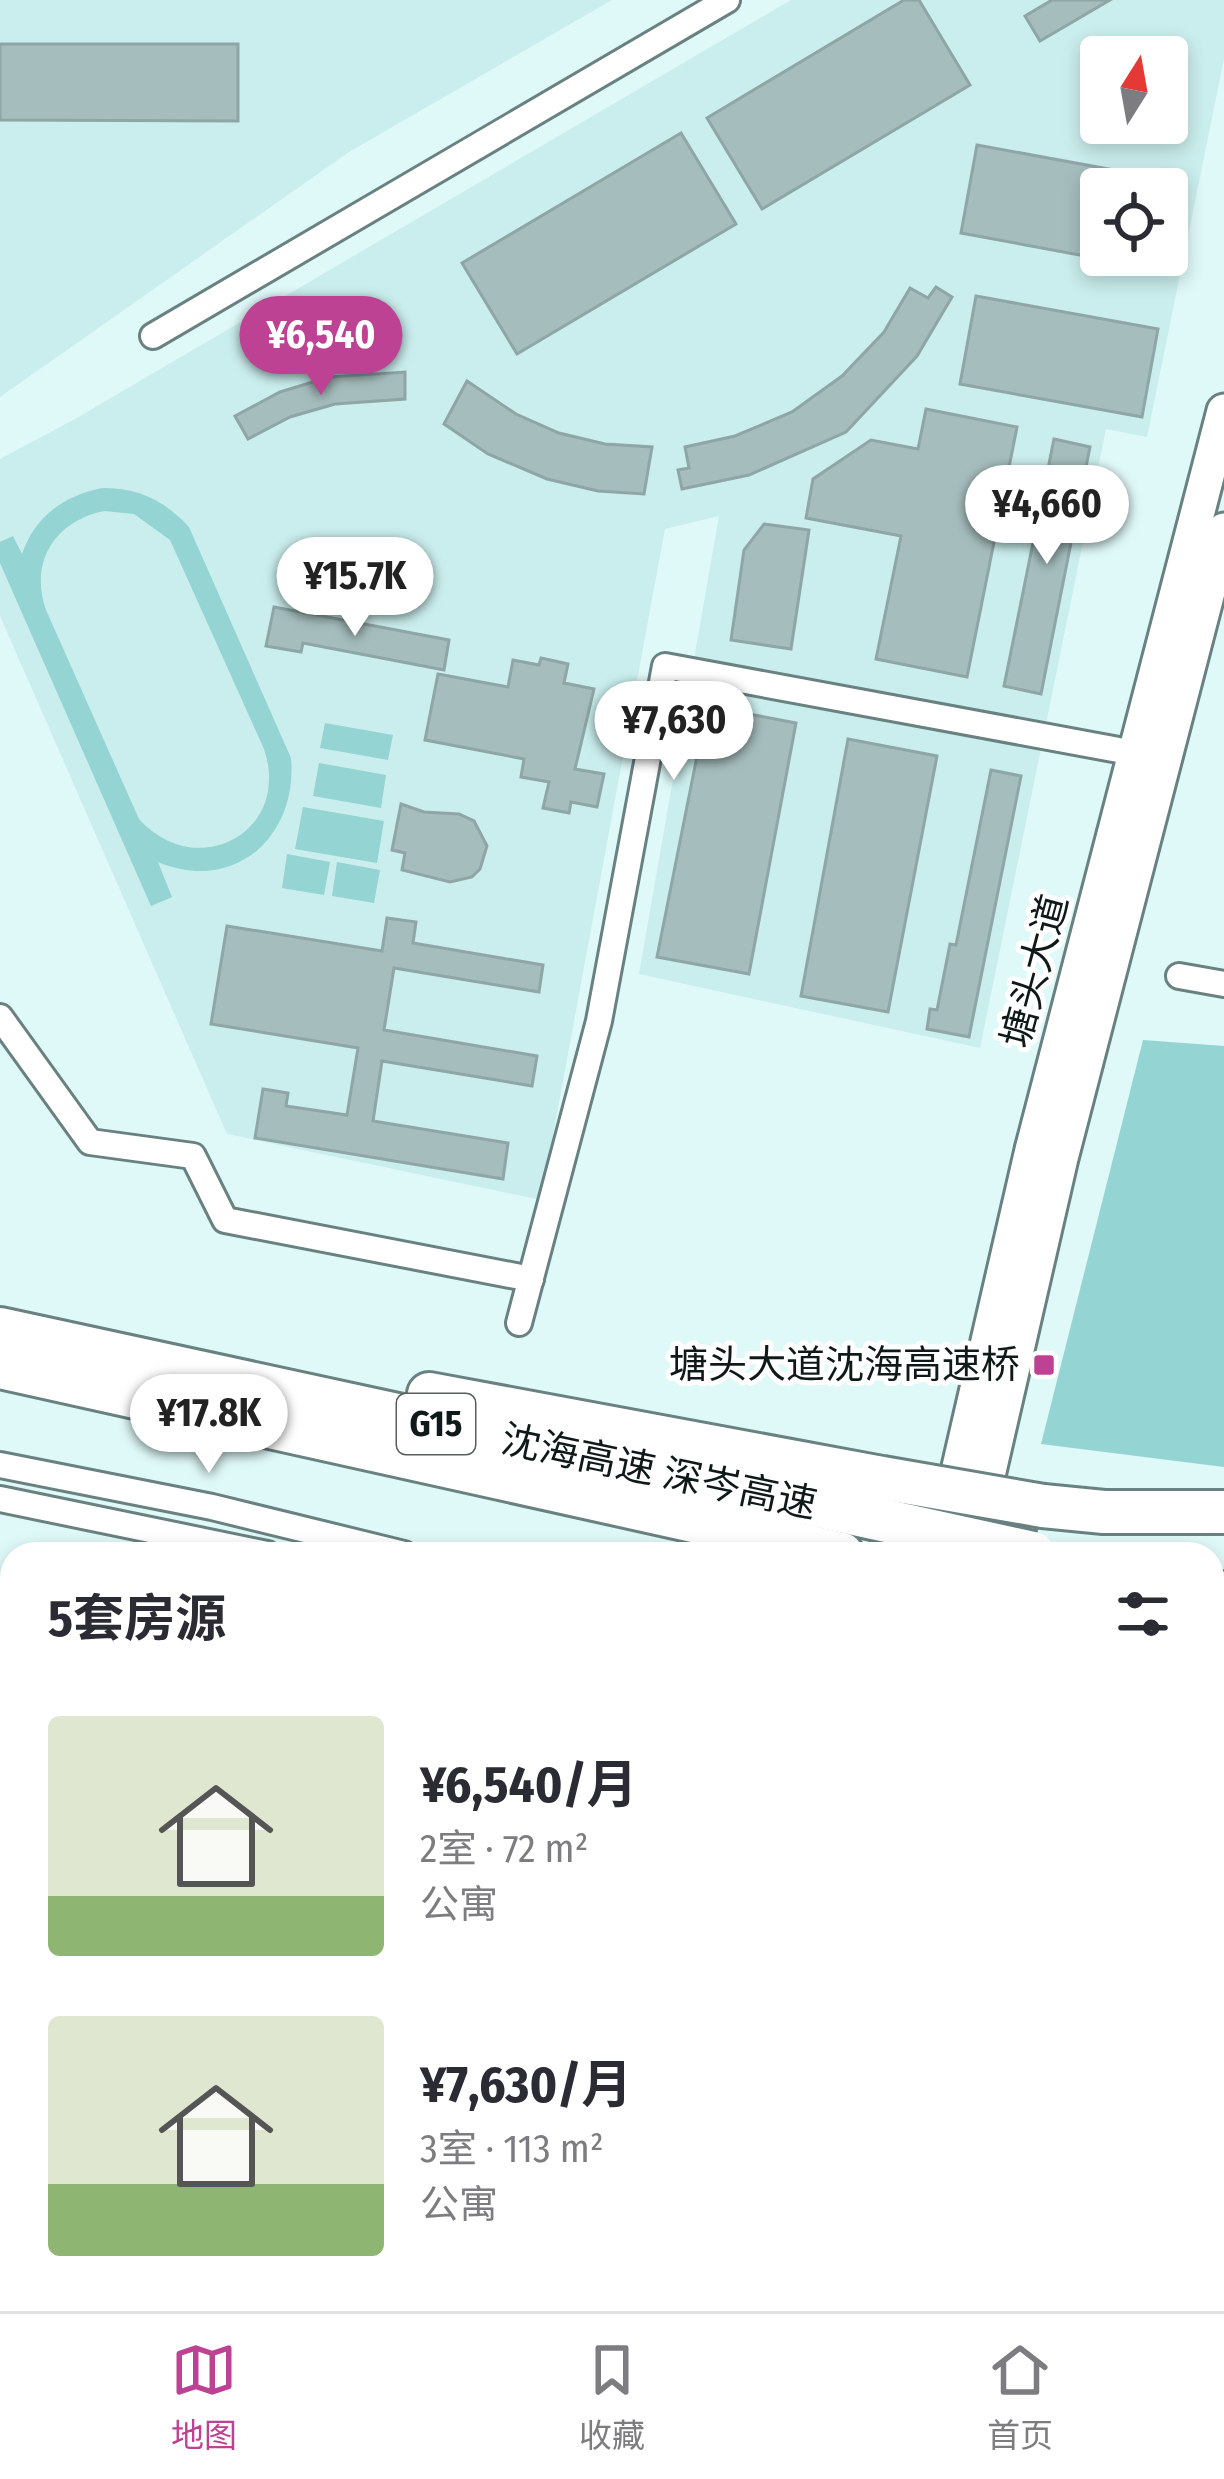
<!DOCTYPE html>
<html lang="zh">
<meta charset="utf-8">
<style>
:root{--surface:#fff;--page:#f7f7f7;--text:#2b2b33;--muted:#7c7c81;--line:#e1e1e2;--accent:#be4293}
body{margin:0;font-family:"Fira Sans Condensed","Noto Sans SC",sans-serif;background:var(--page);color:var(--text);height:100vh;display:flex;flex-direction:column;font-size:45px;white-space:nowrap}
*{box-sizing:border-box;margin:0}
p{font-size:39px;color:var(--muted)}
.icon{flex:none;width:66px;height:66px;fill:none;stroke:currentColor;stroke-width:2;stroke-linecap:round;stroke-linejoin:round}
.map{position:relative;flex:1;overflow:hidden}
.side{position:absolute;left:0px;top:1542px;width:1224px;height:771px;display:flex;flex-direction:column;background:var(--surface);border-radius:36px 36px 0 0;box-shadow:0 6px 18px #0003}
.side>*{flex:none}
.needle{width:78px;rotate:11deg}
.tools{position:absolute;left:1080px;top:36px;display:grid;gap:24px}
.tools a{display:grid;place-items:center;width:108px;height:108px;border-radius:12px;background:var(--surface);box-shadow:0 6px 18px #0003;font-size:60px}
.price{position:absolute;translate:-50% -102px;padding:0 27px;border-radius:42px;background:#fff;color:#222;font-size:39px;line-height:78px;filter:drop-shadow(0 3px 6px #0008)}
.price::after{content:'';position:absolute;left:50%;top:72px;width:36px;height:27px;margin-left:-18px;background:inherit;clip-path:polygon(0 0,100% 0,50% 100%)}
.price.selected{background:var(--accent);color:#fff}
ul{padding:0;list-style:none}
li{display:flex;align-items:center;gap:36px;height:300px;padding:0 48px}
li span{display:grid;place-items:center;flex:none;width:336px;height:240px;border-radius:12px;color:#555}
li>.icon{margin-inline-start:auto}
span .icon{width:144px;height:144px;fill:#fffc;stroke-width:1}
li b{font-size:51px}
h2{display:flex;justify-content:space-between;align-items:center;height:144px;padding:0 48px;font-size:51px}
.dock{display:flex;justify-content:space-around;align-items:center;height:168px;border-top:3px solid var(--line);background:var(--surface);font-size:33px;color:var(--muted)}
.dock a{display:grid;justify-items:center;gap:6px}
.dock .selected{color:var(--accent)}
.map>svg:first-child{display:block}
.built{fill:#caeeed;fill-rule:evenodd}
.green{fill:#94d4d3;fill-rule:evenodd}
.building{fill:#a5bebd;stroke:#8ea6a5;stroke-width:3}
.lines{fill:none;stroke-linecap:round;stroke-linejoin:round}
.minor-casing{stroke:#698180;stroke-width:30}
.secondary-casing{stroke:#698180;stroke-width:39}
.motorway-casing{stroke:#698180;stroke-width:48}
.minor{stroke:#fff;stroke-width:24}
.secondary{stroke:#fff;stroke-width:33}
.motorway{stroke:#fff;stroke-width:42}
.motorway-bridge-casing{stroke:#698180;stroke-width:48;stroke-linecap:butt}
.motorway-bridge{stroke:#fff;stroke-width:42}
.poi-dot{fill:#be4293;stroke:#fff;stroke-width:4.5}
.labels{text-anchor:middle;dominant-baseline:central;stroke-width:10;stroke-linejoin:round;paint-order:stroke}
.shield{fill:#fff;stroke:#585e5e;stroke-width:3}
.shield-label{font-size:36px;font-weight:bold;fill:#101919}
.street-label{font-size:39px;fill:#101919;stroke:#fff}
.poi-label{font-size:39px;fill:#101919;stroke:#fff;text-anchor:end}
</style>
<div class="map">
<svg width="1224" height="2311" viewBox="0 0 1224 2311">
<rect width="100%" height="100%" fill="#dff8f8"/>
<g class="built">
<path d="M0,0h612l-263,152 -349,245z"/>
<path d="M791,0h433v59l-77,378 -41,-8 -126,619 -341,-74 80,-458 -54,13 -124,671 -314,-66 -227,-518v-157l75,-40zM1101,57h66v66h-66zM1101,189h66v66h-66z"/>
<path d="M0,1649l8,2 4,27v623h234l6,10h-252z"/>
<path d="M1212,1927l12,2v382h-35l-5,-10h28z"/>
</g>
<g class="green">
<path d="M102,488c37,0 62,12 87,39l102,231c7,79 -57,136 -133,104l14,35 -21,9 -151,-343v-21l13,-6 9,18c13,-38 42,-58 80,-66zM104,511l30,3 36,26 94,209c28,83 -67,134 -125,70l-93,-209c-17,-48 9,-89 58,-99z"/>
<path d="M325,723l68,12 -5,25 -68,-12z"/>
<path d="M319,763l67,12 -5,33 -68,-12z"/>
<path d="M303,807l81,14 -7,42 -82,-14z"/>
<path d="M287,854l43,8 -6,33 -42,-7z"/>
<path d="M337,862l43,8 -6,33 -42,-7z"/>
<path d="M1143,1040l81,6v421l-183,-23z"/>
<path d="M246,2301h442l4,10h-440z"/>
</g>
<g class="building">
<path d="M904,0h15l51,85 -208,124 -55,-91z"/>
<path d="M1052,0h58l-70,41 -15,-25z"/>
<path d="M0,44h238v77l-238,-1z"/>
<path d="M681,133l55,91 -219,130 -55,-91z"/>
<path d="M977,145l197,36 -1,8h-72v70l-140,-26z"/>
<path d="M936,287l16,10 -35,59 -71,76 -97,43 -67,14 -4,-19 11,-2 -4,-21 50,-11 57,-24 50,-36 42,-44 26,-44 18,10z"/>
<path d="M976,296l182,33 -16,88 -182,-33z"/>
<path d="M405,372v27l-70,5 -45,13 -42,22 -13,-23 45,-24 49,-15z"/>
<path d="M467,381l49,33 43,19 46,11 47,3 -8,47 -46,-3 -51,-12 -59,-25 -44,-30z"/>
<path d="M926,409l91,18 -50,250 -91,-18 25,-123 -95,-18 7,-39 58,-39 47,9z"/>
<path d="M1054,439l36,8 -49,247 -37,-8z"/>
<path d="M764,524l45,6 -18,119 -60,-9 13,-90z"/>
<path d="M274,607l175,33 -5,30 -141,-27 -2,9 -35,-6z"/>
<path d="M541,658l27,6 -4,19 30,6 -19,80 29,5 -7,33 -26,-5 -2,11 -26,-5 6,-26 -28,-5 3,-18 -99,-19 13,-66 70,13 5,-27 26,5z"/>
<path d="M707,706l89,17 -47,251 -92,-17z"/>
<path d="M848,739l89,17 -49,256 -87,-16z"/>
<path d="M991,770l30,6 -52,261 -42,-8 3,-20 7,1 13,-66 6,1z"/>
<path d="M401,804l23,8 35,2 15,7 13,25 -7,23 -8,8 -22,5 -48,-12 3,-17 -13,-3z"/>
<path d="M387,918l29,4 -3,21 130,22 -4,27 -145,-24 -10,62 153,26 -5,30 -150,-25 -9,60 135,22 -5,36 -248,-41 8,-49 25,4 -2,13 61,9 11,-67 -147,-24 16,-98 155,25z"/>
</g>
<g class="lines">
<defs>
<g id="minor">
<path d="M153,336l574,-336"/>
<path d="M1179,976l45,8"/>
<path d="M0,1017l90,125 103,14 32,64 306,59"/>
<path d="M519,1323l80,-302 66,-355 486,90"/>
<path d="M0,1465l212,42 192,47"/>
<path d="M0,1499l267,55"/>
</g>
<g id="secondary">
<path d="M939,1554l93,-404 192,-739"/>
<path d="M970,1554l91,-396 163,-628"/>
<path d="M1071,2301l5,10"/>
<path d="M1105,2301l4,10"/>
</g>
<g id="motorway">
<path d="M0,1329l873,189"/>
<path d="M0,1367l842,187"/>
<path d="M429,1394l453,84"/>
<path d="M1043,1506l61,6h120"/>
<path d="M1212,1591l12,3"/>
<path d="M1212,1634l12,2"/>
</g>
</defs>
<use href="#minor" class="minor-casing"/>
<use href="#secondary" class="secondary-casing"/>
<use href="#motorway" class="motorway-casing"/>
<use href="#minor" class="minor"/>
<use href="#secondary" class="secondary"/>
<use href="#motorway" class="motorway"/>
<defs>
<g id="motorway-bridge">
<path d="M882,1478l161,28"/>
<path d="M873,1518l160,35"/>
</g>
</defs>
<use href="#motorway-bridge" class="motorway-bridge-casing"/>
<use href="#motorway-bridge" class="motorway-bridge"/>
</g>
<rect class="poi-dot" x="1032" y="1353" width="24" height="24" rx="6"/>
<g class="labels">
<rect class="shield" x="397" y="1394" width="78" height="60" rx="9"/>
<g class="shield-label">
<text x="436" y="1424">G15</text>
</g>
<g class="street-label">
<text transform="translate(1035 971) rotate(-75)">塘头大道</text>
<text transform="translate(659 1472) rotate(12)">沈海高速 深岑高速</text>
</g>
<g class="poi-label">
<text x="1020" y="1365">塘头大道沈海高速桥</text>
</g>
</g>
</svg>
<div class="tools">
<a><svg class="needle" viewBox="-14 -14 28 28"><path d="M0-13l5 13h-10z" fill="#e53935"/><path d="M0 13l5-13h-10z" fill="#7c7c81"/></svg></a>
<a><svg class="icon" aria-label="locate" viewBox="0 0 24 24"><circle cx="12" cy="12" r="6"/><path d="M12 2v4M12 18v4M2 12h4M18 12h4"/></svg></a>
</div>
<b class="price selected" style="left:321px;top:398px">¥6,540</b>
<b class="price" style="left:1047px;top:567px">¥4,660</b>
<b class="price" style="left:355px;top:639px">¥15.7K</b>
<b class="price" style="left:674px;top:783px">¥7,630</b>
<b class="price" style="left:209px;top:1476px">¥17.8K</b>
<section class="side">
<h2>5套房源<svg class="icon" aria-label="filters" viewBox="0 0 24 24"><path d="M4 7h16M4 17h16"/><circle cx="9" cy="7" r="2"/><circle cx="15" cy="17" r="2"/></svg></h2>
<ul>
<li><span style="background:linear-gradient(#dfe7d0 75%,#8fb573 0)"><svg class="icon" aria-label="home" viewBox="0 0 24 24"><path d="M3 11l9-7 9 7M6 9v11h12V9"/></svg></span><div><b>¥6,540/月</b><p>2室 · 72 m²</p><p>公寓</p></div></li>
<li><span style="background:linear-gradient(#dfe7d0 70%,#8fb573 0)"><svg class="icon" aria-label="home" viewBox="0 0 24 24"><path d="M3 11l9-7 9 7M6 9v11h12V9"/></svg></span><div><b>¥7,630/月</b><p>3室 · 113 m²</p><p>公寓</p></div></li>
</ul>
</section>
</div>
<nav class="dock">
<a class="selected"><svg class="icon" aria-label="map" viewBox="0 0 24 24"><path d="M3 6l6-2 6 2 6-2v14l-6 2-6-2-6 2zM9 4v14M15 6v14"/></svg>地图</a>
<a><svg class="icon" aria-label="saved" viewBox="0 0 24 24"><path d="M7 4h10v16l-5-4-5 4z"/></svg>收藏</a>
<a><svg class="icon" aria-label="home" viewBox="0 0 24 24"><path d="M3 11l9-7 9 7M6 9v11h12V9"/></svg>首页</a>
</nav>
